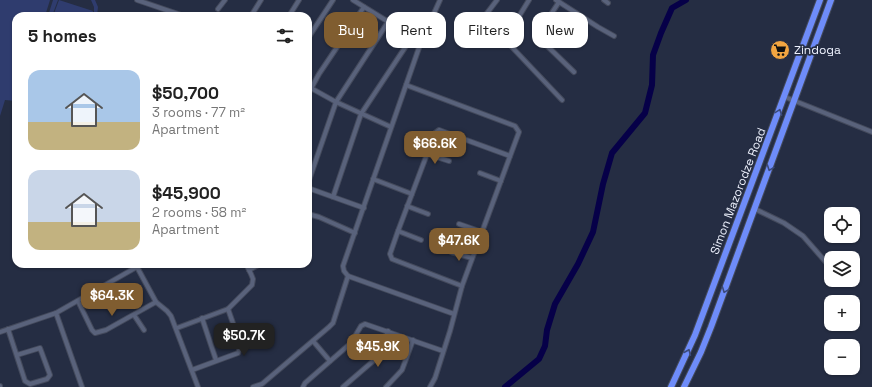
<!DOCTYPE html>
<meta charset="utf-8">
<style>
:root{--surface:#fff;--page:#f2f2f2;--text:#222;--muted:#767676;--accent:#805d30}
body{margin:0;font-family:"Space Grotesk",sans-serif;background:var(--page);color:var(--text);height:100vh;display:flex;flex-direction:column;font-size:15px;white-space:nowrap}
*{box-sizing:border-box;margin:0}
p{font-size:13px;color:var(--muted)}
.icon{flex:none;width:22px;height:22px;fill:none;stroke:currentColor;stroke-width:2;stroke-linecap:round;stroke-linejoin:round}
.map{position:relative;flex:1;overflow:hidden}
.drawer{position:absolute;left:12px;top:12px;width:300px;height:256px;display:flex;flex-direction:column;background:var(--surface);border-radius:12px;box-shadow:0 1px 3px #0004}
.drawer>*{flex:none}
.banner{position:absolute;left:324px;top:12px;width:380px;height:36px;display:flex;gap:8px}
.tools{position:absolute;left:824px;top:207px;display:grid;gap:8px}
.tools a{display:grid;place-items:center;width:36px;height:36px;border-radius:8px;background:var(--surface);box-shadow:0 1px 3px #0004;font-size:20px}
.price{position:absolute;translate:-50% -34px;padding:0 9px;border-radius:8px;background:var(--accent);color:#fff;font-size:13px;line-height:26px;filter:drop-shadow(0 1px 2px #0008)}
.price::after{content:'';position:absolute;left:50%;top:24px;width:12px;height:9px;margin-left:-6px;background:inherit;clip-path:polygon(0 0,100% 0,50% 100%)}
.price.current{background:#222;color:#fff}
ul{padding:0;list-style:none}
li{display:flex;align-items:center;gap:12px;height:100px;padding:0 16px}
li span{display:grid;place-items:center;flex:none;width:112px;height:80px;border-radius:12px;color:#555}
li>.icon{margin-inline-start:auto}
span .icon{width:48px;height:48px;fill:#fffc;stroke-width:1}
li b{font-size:17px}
h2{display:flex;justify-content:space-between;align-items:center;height:48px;padding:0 16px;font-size:17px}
.tag{padding:0 14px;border-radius:12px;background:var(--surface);box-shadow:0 1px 3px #0004;font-size:14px;line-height:36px}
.tag.current{background:var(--accent);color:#fff}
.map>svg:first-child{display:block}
.green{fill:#2f3c6e}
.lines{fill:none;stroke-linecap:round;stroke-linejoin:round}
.river{stroke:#060048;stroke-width:6}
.minor-casing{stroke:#444a5c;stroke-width:6}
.highway-casing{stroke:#444a5c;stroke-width:8}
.minor{stroke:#59627b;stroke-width:4}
.highway{stroke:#6e8cf9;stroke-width:6}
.oneway{stroke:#3b4a7a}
.labels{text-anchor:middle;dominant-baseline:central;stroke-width:3.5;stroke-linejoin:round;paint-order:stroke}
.poi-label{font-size:12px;fill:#edf1fd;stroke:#252d43;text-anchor:start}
.street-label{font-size:12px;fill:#edf1fd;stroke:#252d43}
</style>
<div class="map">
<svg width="872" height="387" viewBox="0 0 872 387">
<rect width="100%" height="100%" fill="#252d43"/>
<g class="green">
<path d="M0,0h50l-5,16h-29v85l-11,-1 -5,16z"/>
<path d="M53,0h5l-6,16h-4z"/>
<path d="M59,0l34,11 -1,5h-39z"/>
<path d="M91,0h4l3,7 -1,9h-3v-9z"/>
</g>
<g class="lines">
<path class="river" d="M505,387l34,-28 6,-13 2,-16 8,-26 23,-40 15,-32 10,-48 9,-31 33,-40 7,-28 1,-30 8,-22 11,-25 14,-8"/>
<defs>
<g id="minor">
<path d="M137,0l47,16"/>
<path d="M353,0l68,42"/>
<path d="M440,0l-19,42 -78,224 1,5 4,5 106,38"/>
<path d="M529,0l-22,36 2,8 53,56"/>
<path d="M556,0l42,27 16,9"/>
<path d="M604,0l4,3"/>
<path d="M559,2l-19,29 -2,6 36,35"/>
<path d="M218,9l7,-9"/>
<path d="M251,16l10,-16"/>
<path d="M289,16l10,-16"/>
<path d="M308,38l25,-38"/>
<path d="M465,42l32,-42"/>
<path d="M406,85l109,41 4,6 -57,154 -12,45 -15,47 -5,9"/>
<path d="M309,87l27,15 55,25"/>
<path d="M308,94l11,-20 45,-67"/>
<path d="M785,97l87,35"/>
<path d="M427,154l22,7"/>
<path d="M480,173l21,8"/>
<path d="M373,179l39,15"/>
<path d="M308,183l28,-81 52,-80"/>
<path d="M308,188l56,20"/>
<path d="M333,197l28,-83 51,-77"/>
<path d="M407,206l21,8"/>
<path d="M755,209l29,14 19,13 28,32"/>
<path d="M308,214l11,3 36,16"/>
<path d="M459,224l23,8"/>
<path d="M398,231l23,9"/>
<path d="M451,252l21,6"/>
<path d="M137,267l19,35 11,9 4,5 27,71"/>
<path d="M249,270l11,-6"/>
<path d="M462,286l-70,-27 -2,-5 8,-23 37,-98 4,-3 71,26"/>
<path d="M78,301l14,29 3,3 11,-3 50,-28"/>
<path d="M56,313l86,-49"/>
<path d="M134,315l10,15"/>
<path d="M202,318l14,42"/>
<path d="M177,328l51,-19 24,-24 1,-6 -2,-5 -5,-10"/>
<path d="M8,329l17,52 5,3 17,-5 3,-4 -10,-27 -23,7"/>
<path d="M0,332l56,-19 26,74"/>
<path d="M313,341l17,20"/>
<path d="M192,370l46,-17 3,-7 -13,-37"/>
<path d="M0,386v1"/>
<path d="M253,387l9,-3 67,-57 4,-4 15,-47"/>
<path d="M303,387l2,-4 46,-40 10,-17 4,-2 78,27"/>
<path d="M343,387l36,-31 9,-25"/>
<path d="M386,387l16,-17 11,-30"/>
</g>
<g id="highway">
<path d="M671,387l24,-52 125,-335"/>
<path d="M684,387l17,-35 10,-25 120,-327"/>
</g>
</defs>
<use href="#minor" class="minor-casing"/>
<use href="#highway" class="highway-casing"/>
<use href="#minor" class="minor"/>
<use href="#highway" class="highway"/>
</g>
<defs><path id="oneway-chevron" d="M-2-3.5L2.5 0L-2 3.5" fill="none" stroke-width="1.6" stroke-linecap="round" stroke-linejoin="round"/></defs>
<g class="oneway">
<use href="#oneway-chevron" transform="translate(779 112) rotate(-70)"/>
<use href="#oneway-chevron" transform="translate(770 168) rotate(110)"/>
<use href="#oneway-chevron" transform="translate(725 290) rotate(111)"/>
<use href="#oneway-chevron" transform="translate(688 352) rotate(-67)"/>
</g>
<defs>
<symbol id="supermarket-disc" viewBox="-11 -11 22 22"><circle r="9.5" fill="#f2a541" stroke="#252d43"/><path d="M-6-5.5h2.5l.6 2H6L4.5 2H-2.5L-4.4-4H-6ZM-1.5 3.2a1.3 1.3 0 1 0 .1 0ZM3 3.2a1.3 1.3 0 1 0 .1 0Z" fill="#111"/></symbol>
</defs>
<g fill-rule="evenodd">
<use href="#supermarket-disc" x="769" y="39" width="22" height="22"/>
</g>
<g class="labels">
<g class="poi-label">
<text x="794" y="50">Zindoga</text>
</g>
<g class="street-label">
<text transform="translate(738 191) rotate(-69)">Simon Mazorodze Road</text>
</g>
</g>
</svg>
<div class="tools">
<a><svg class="icon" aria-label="locate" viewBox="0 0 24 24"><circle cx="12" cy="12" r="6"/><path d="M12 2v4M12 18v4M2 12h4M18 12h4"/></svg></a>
<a><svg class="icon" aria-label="layers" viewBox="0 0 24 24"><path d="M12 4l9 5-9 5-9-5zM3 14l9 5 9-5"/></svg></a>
<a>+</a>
<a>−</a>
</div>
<b class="price" style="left:435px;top:165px">$66.6K</b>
<b class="price" style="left:459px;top:262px">$47.6K</b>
<b class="price" style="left:112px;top:317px">$64.3K</b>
<b class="price current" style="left:244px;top:357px">$50.7K</b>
<b class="price" style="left:378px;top:368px">$45.9K</b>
<div class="banner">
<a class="tag current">Buy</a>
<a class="tag">Rent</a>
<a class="tag">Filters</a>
<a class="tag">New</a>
</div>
<section class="drawer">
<h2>5 homes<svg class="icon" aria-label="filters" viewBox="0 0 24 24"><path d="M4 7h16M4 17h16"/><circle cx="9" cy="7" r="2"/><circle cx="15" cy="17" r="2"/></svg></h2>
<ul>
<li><span style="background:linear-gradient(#a9c7e8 65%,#c2b280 0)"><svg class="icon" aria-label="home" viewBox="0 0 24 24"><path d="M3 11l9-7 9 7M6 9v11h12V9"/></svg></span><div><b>$50,700</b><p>3 rooms · 77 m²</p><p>Apartment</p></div></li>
<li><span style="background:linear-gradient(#c9d6e8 65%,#c2b280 0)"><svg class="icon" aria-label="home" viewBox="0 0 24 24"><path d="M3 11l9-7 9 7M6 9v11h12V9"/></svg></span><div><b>$45,900</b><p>2 rooms · 58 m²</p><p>Apartment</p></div></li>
</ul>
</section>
</div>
